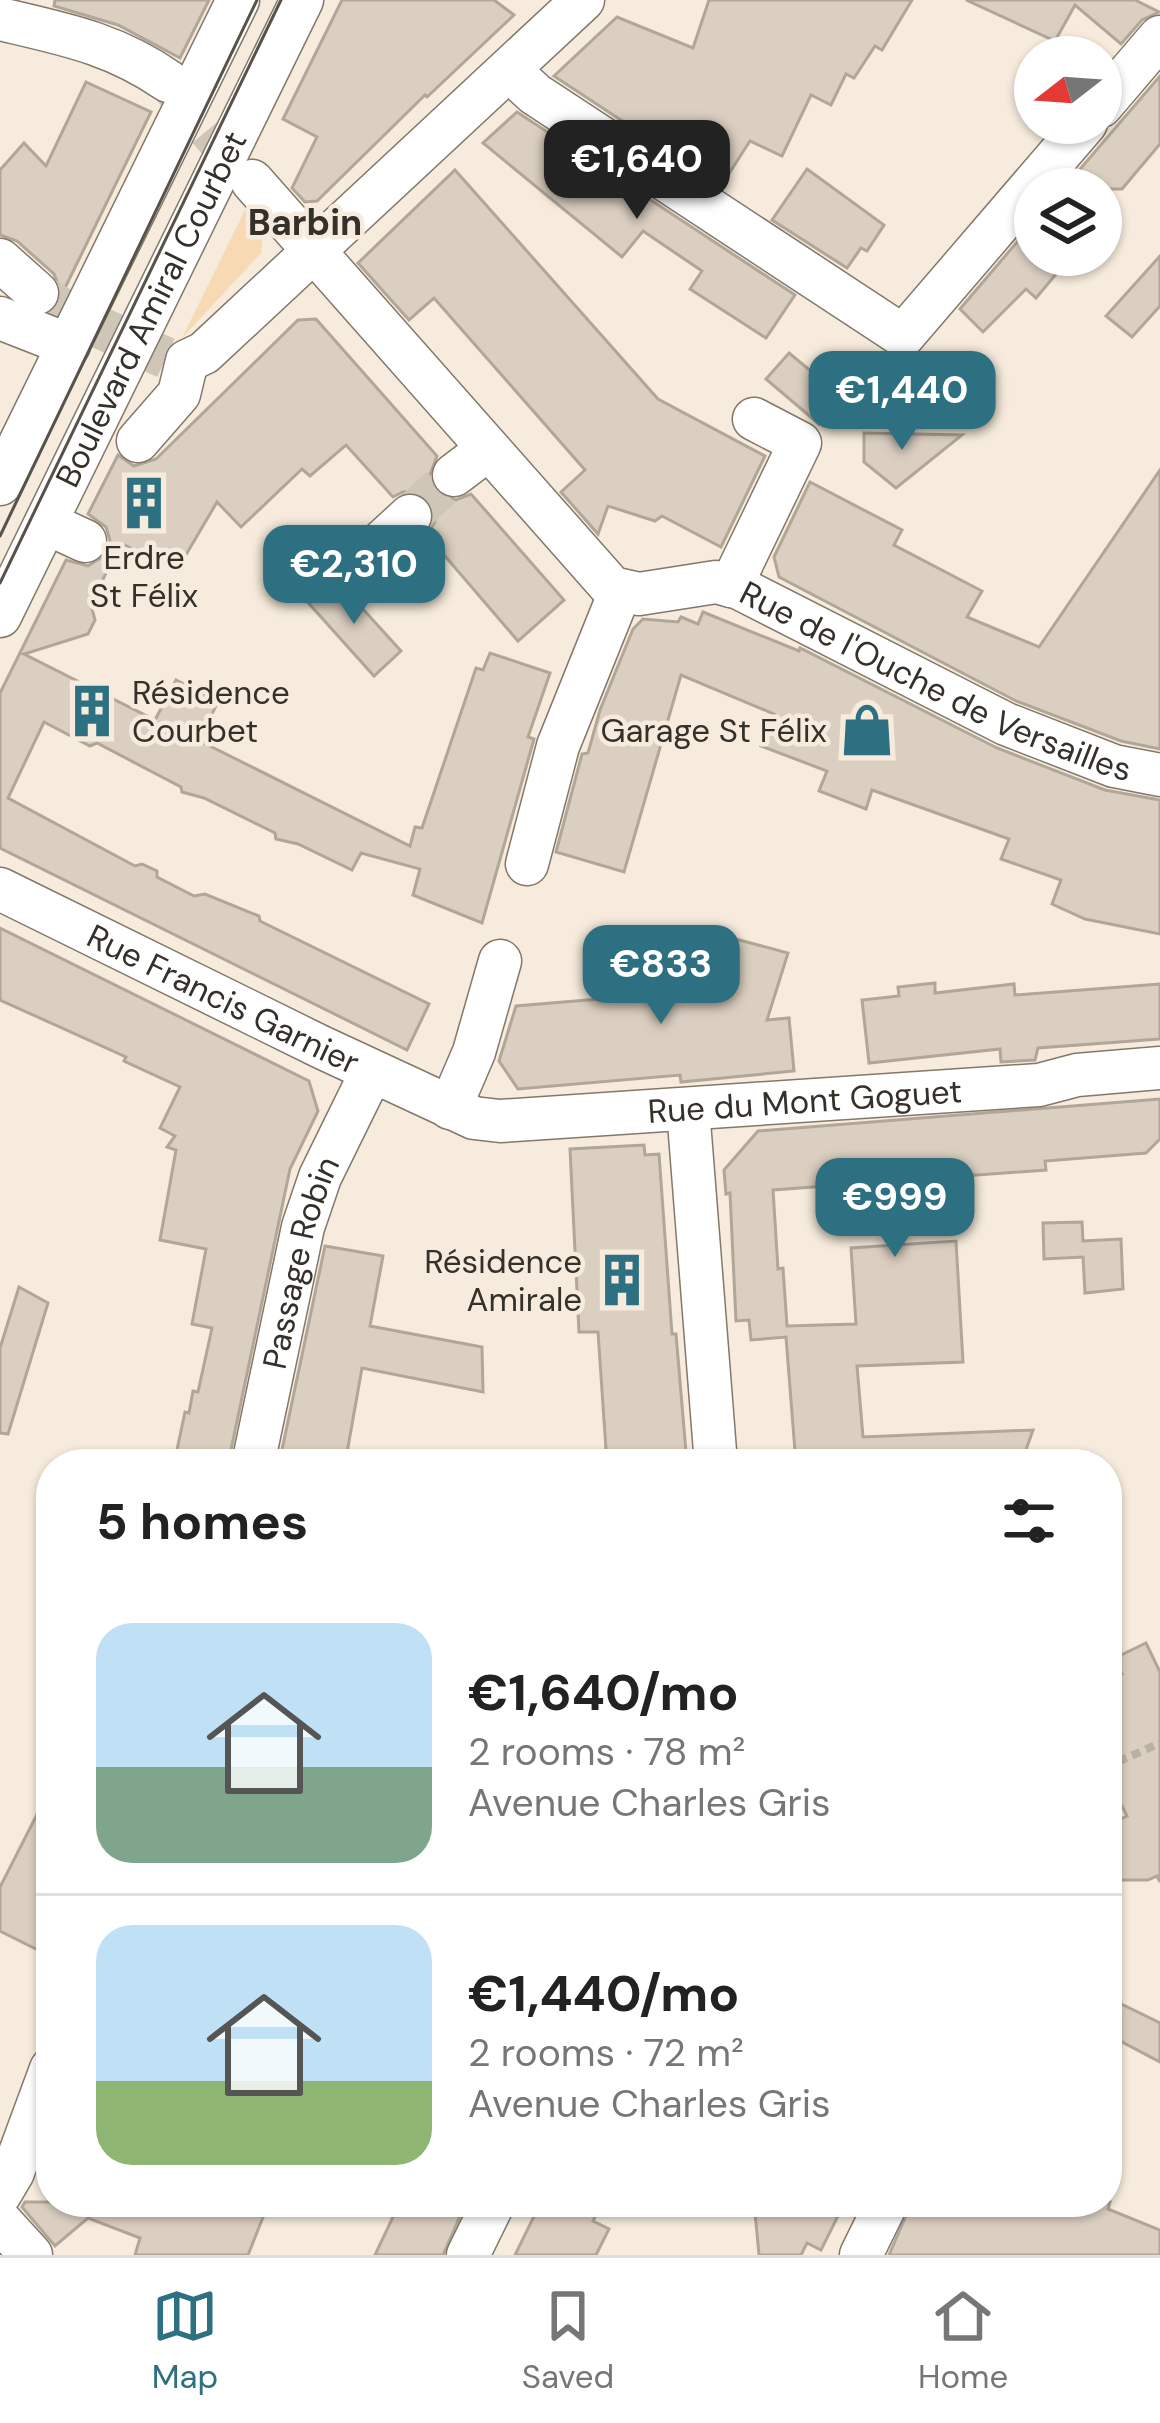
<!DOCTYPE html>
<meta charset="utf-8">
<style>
:root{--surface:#fff;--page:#f2f2f2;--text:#222;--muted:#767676;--line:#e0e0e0;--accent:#2d7081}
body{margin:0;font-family:"DM Sans",sans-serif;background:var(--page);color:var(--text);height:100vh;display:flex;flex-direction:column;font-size:45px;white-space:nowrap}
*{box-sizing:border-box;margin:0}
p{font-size:39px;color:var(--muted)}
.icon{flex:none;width:66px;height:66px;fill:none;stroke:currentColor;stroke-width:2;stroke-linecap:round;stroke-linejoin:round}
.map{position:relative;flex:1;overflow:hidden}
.sheet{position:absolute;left:36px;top:1449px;width:1086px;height:768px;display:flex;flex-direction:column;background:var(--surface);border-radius:48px;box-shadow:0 3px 9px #0004}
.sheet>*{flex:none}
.needle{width:78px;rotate:253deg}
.tools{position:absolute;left:1014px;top:36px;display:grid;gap:24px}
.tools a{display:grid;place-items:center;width:108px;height:108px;border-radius:50%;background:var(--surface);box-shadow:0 3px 9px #0004;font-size:60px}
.price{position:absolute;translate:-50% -102px;padding:0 27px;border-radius:24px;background:var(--accent);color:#fff;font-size:39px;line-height:78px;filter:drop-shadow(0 3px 6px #0008)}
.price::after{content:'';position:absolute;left:50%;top:72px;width:36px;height:27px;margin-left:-18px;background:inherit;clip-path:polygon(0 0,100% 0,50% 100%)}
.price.selected{background:#222;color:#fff}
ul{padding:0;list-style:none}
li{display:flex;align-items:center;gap:36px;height:300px;padding:0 60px}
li+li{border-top:3px solid var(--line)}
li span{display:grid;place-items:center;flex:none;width:336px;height:240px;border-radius:36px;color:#555}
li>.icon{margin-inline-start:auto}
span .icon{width:144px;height:144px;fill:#fffc;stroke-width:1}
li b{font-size:51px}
h2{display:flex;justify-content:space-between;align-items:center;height:144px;padding:0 60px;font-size:51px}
.tab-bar{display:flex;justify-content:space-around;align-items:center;height:168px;border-top:3px solid var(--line);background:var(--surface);font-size:33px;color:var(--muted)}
.tab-bar a{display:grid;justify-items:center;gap:6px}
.tab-bar .selected{color:var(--accent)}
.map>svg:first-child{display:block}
.green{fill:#f7dab4}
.building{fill:#dbcfc1;stroke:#b1a698;stroke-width:3}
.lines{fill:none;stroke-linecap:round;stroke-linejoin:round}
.minor-tunnel{stroke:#cfc6b8;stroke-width:42;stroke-dasharray:42 21;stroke-linecap:butt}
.minor-casing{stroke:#82786b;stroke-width:45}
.path{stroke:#bab1a5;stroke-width:8;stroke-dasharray:9 6;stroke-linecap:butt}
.minor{stroke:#fff;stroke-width:42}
.tram{stroke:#57524a;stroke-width:3}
.labels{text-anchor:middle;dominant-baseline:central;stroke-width:9;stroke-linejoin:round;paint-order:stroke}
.street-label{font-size:33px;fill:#34302a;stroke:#f6ebdc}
.poi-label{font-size:33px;fill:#34302a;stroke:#f6ebdc;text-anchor:end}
.neighbourhood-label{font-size:36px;font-weight:bold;fill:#34302a;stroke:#f6ebdc}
</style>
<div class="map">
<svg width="1160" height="2255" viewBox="0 0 1160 2255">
<rect width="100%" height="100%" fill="#f6ebdc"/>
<path class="green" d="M246,208l17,21 -2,24 -79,85z"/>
<g class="building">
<path d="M55,0h154l-29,58 -62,-33 -64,-19z"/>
<path d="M342,0h152l20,15 -87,82 -2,-2 -108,106 -12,1 -13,-14 25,-51 -34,-18z"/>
<path d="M709,0h203l-30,50 -7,-4 -21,32 -8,-4 -15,31 -20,-10 -29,61 -32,-15 -29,45 -167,-110 63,-59 76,31z"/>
<path d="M966,0h169l24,12 -17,8 -21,24 -46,-39 -20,36z"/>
<path d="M1160,76v68l-38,45h-59z"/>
<path d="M86,82l65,30 -89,182 -8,-20 -37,-33 -17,-6v-65l24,-27 22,23z"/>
<path d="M517,112l278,183 -29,43 -76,-49 12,-18 -59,-40 -21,26 -139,-114z"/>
<path d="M807,169l77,56 -17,26 -6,-3 -14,20 -75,-48z"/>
<path d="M455,170l203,229 107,57 -44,91 -59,-31 -7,5 -47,-15 -10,28 -37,-42 24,-22 -151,-172 -25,22 -51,-57z"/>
<path d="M1035,221v34h37l-36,43 -10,-9 -43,43 -23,-23z"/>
<path d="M1160,256v50l-28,31 -26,-21z"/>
<path d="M316,319l121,137 -8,21 5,14 22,9 15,-6 93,106 -46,41 -91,-106 8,-13 -6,-22 -13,-9 -13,1 -10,5 -47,-52 -36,31 -8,-7 -61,58 -24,-25 -40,68 -57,-27 -29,62 4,15 -7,14 -64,20 131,66 21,-40 42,21 -18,40 210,105 5,-19 7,1 54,-160 7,2 7,-17 60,20 -22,64 6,2 -52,184 -69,-28 7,-26 -59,-16 -9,17 -54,-26 -22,-5 -1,-6 -71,-35 -22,-6 -1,-5 -84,-44 -7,3 -46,-24 -36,76 127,68 7,-2 15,7v6l37,19 11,-2 54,22 1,5 169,83 -22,46 -407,-202v-155l66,-133 22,6 20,-13 2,-13 -4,-13 -18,-13 30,-59 16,11 22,-7 142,-139z"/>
<path d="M789,353l52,43 -22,28 -53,-45z"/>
<path d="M864,433l98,2 -66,53 -32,-26z"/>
<path d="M1160,470v279l-39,-8 -105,-40 -237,-124 -5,-20 36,-75 92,48 -8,15 88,46 -15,26 72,30z"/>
<path d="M325,579l6,11 21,7 49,54 -27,25 -70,-78z"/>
<path d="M703,612l96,39 1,-3 197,100 108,42 55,10v134l-75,-15 -33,-15 9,-24 -60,-21 8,-20 -137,-49 -6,19 -47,-18 8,-20 -66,-25 13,-32 -93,-39 -57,197 -68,-20 26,-98 6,-1 12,-43 33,-81 10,-10 35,3 3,-5 17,7z"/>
<path d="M0,928l309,153 9,30 -28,58 -62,295h-54l11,-52 4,1 4,-22 5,1 14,-64 -20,-4 14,-75 -46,-9 16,-90 -9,-3 8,-11 -15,-8 20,-41 -56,-26 2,-4 -126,-57z"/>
<path d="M702,930l86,23 -21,67 22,-2 5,53 -113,11 -1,-7 -162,14 -19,-28 17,-55 155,-13 4,-15 11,10z"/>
<path d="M935,983v10l79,-9 1,11 145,-11v55l-122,9 -3,12 -34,2 -1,-13 -131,14 -7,-63 37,-4 -1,-9z"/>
<path d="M1160,1099v40l-14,14 -101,8 1,9 -273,20 5,79 5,-1 4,58 69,-2 -5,-76 105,-7 7,121 -106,4 6,71 170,-7 -12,34h-225l-10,-127 -35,3 -2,-20 -13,1 -6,-128 -4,1 -2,-24 34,-39z"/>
<path d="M644,1145l1,10 14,-1 13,180h4l11,130h-80l-9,-132h-19l-9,-183z"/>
<path d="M1082,1222l1,19 38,-2 2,50 -38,4 -2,-36 -39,2 -1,-36z"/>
<path d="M325,1246l58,10 -13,70 112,21 1,45 -121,-24 -17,96h-66z"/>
<path d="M19,1287l29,16 -40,131 -8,-1v-85z"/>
<path d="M1146,1643l14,29v210l-3,-6 -9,4h-41v-55l20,-9 -20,-39v-97l15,-6 -7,-16z"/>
<path d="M51,1787v137l-13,26 -38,-19v-44z"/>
<path d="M1107,1997l53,26v39l-53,-28z"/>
<path d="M25,2202h244l-21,53h-113l5,-17 -52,-20 -33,28 -33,-39z"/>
<path d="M400,2202h66l-23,53h-68z"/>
<path d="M541,2202h61l-9,19 16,8 -13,26h-81z"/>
<path d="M754,2202h91l-24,48 -14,-7 -6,12h-42z"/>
<path d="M912,2202h198l-2,7 52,21v25h-271z"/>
</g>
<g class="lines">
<g class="minor-tunnel">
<path d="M168,81l80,95"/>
<path d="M37,293l33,21 96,44"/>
<path d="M410,516l44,-41"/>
</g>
<defs>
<g id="minor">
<path d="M0,19c64,15 113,24 168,62"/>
<path d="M509,70l26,24 368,242 183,-213"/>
<path d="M1101,106l59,-69"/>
<path id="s1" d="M252,181l360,407 27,6 77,-12 23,6 267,136 108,42 46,9"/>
<path d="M0,260l37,33"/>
<path d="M0,318l69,27"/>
<path d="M138,441l41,-47 8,-33 17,-8 379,-353"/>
<path d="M454,475l33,-25"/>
<path d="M0,484l238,-484"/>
<path d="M46,523l39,18"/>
<path d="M349,572l61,-56"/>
<path d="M731,586l69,-143 -46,-24"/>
<path id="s2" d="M0,616l302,-616"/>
<path d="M527,864l31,-118 62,-154"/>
<path id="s3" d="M0,889l321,158 153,71 26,3 539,-36 38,-10 83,-7"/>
<path d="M450,1108l24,-56 26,-91"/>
<path d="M688,1109l28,355"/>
<path id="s4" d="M253,1464l50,-237 17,-50 52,-106"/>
<path d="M0,2194l13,-22 38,-103"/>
<path d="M0,2221l31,34"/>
<path d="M468,2255l26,-53"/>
<path d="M861,2255l26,-53"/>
</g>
</defs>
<use href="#minor" class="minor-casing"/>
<path class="path" d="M1107,1771l6,-7 47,-21"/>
<use href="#minor" class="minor"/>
<g class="tram">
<path d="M0,536l257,-536"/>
<path d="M0,583l281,-583"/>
</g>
</g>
<defs>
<symbol id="building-bare" viewBox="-9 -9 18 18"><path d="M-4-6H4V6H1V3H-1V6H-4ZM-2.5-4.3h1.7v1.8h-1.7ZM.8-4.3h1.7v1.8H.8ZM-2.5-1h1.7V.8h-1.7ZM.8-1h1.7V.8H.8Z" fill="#2d7081" stroke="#f6ebdc" stroke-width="2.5" paint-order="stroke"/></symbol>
<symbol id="shop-bare" viewBox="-9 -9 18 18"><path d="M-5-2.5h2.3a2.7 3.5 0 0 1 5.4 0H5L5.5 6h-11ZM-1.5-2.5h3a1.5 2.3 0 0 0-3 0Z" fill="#2d7081" stroke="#f6ebdc" stroke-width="2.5" paint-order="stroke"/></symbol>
</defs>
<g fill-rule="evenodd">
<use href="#building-bare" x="106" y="465" width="76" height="76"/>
<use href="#building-bare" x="54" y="673" width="76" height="76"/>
<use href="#shop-bare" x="829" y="692" width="76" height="76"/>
<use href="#building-bare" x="584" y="1242" width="76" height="76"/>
</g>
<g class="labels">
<g class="street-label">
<text stroke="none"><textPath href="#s2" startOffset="342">Boulevard Amiral Courbet</textPath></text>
<text stroke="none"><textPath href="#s1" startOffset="891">Rue de l'Ouche de Versailles</textPath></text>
<text stroke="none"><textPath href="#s3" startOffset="249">Rue Francis Garnier</textPath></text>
<text stroke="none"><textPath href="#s3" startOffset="858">Rue du Mont Goguet</textPath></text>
<text stroke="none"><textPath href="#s4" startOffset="207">Passage Robin</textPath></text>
</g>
<g class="poi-label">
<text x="144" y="557" text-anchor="middle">Erdre<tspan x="144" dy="38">St Félix</tspan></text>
<text x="132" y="692" text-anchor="start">Résidence<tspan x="132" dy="38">Courbet</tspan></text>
<text x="827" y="730">Garage St Félix</text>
<text x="582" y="1261">Résidence<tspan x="582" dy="38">Amirale</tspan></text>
</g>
<g class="neighbourhood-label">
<text x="305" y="222">Barbin</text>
</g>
</g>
</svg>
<div class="tools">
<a><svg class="needle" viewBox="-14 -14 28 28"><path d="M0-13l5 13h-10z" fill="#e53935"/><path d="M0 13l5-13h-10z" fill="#767676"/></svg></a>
<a><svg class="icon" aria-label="layers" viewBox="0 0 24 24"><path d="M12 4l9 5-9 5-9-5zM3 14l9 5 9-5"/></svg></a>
</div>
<b class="price selected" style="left:637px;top:222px">€1,640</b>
<b class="price" style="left:902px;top:453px">€1,440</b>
<b class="price" style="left:354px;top:627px">€2,310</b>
<b class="price" style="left:661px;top:1027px">€833</b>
<b class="price" style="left:895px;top:1260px">€999</b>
<section class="sheet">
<h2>5 homes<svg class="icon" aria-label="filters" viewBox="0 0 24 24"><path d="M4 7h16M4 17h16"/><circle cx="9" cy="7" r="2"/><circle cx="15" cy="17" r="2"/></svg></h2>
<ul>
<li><span style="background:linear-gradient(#bfe0f5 60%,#7fa58c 0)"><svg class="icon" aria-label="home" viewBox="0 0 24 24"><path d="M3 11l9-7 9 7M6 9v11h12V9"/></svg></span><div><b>€1,640/mo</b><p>2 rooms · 78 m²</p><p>Avenue Charles Gris</p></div></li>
<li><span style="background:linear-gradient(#bfe0f5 65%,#8fb573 0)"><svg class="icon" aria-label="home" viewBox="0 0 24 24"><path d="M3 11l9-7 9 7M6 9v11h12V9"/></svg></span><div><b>€1,440/mo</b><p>2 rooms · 72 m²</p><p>Avenue Charles Gris</p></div></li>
</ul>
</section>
</div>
<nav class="tab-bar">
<a class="selected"><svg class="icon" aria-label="map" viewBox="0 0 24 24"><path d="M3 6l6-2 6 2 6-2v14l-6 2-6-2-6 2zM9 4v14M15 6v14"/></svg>Map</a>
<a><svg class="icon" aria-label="saved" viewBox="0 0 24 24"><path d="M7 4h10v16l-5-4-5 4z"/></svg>Saved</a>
<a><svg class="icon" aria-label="home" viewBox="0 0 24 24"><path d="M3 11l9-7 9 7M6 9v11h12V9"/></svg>Home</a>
</nav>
